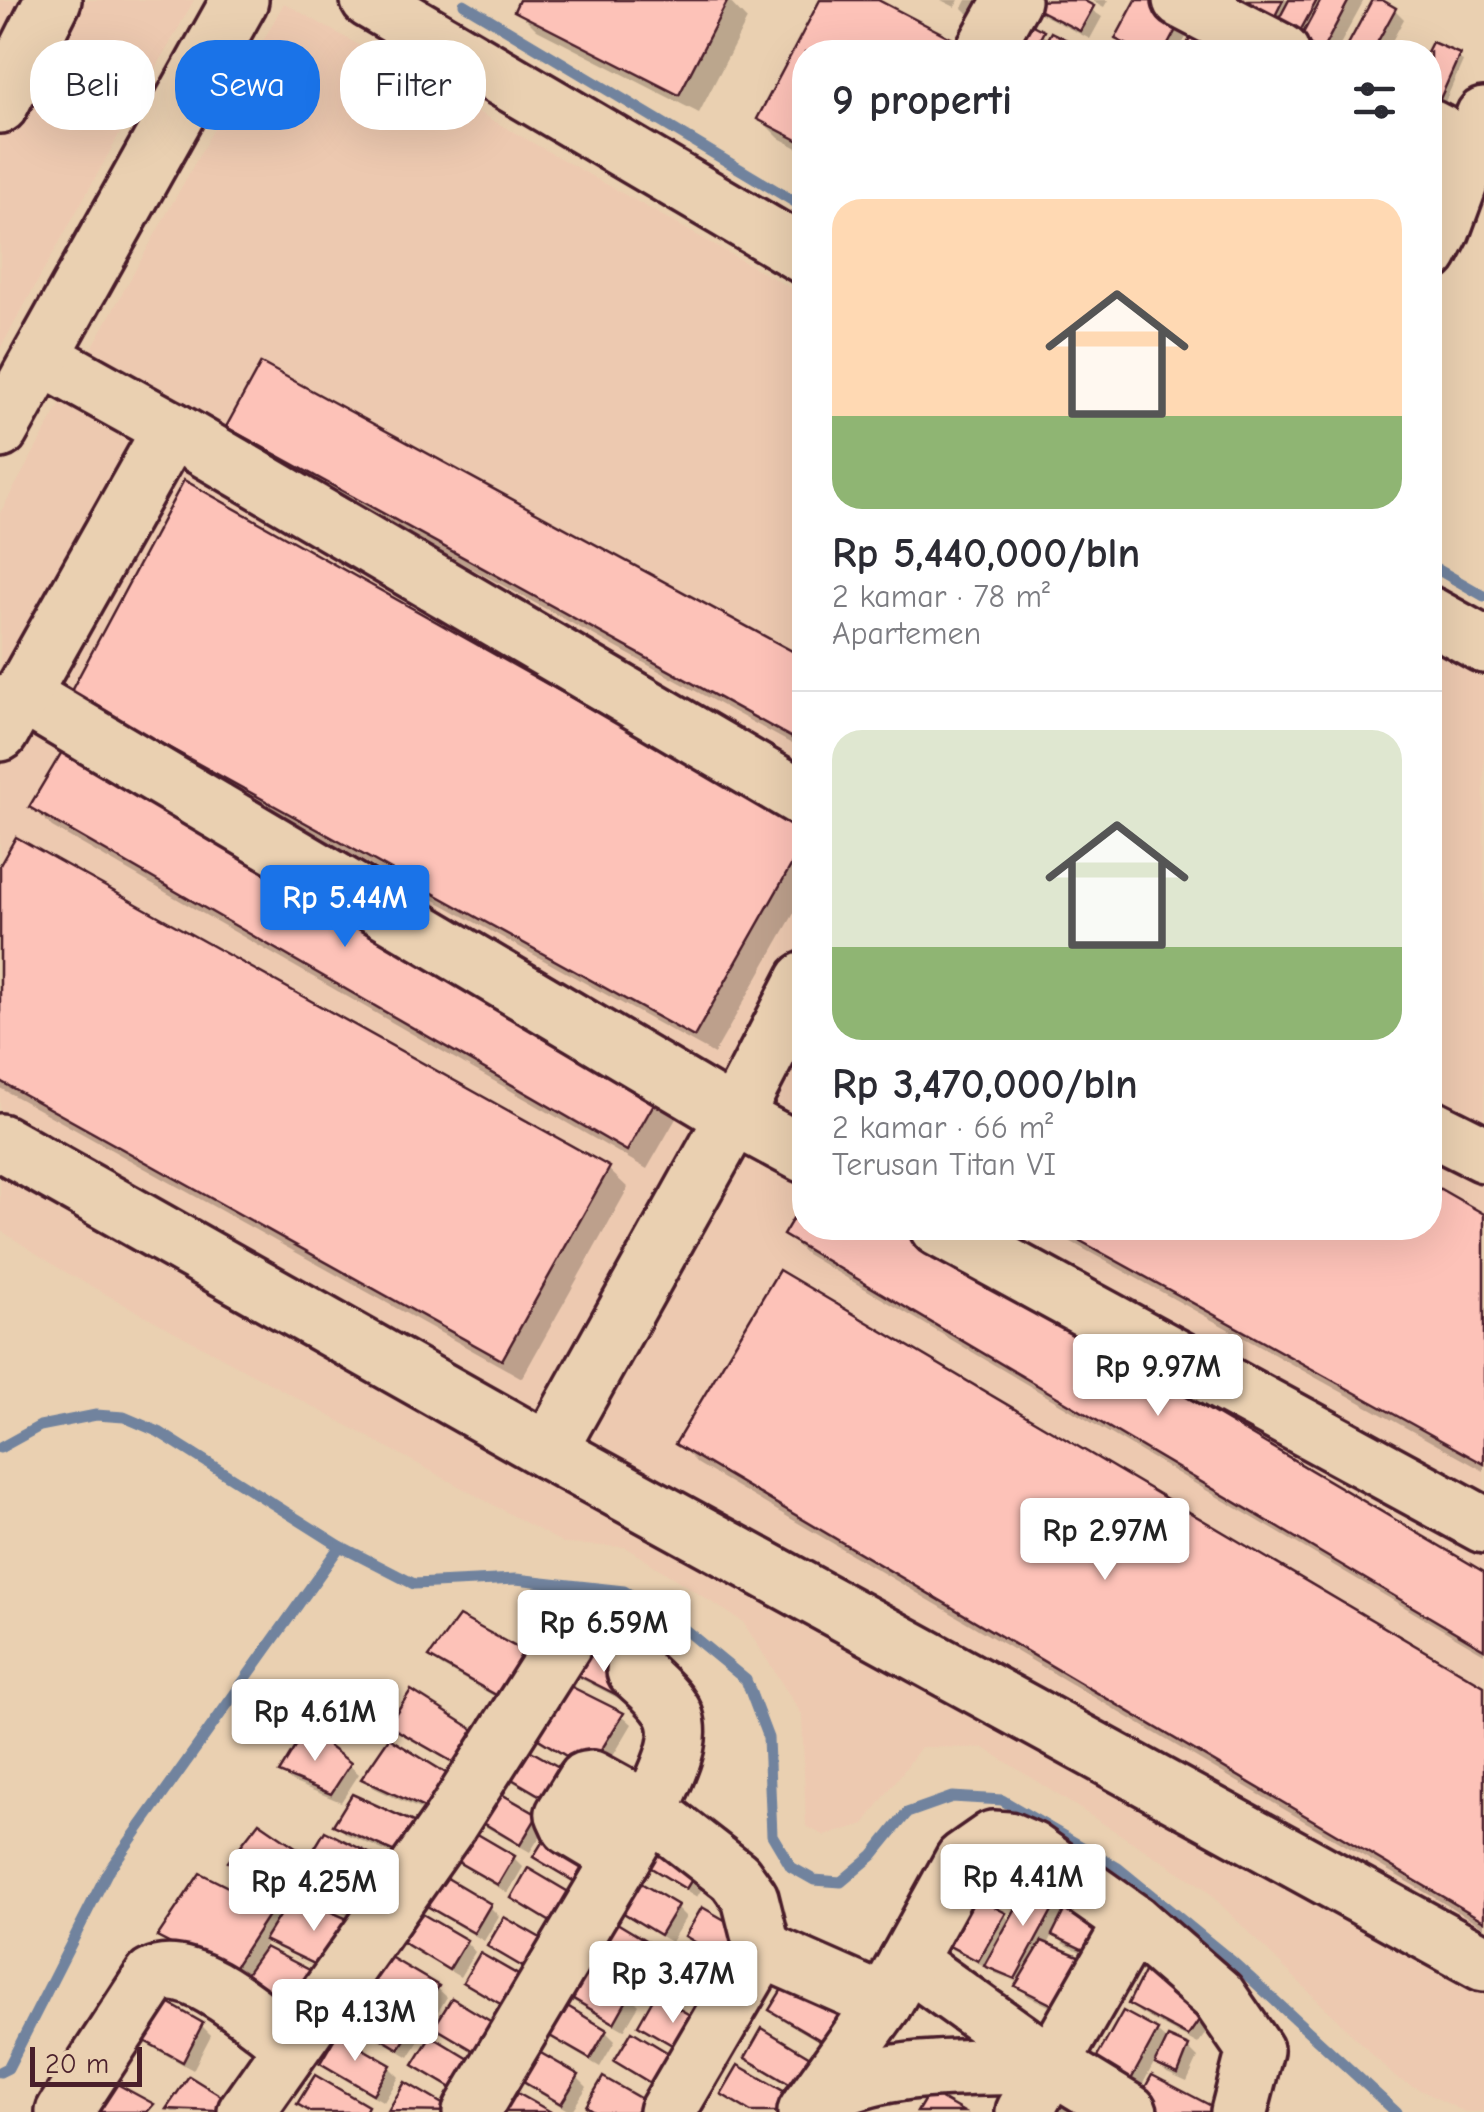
<!DOCTYPE html>
<html lang="id">
<meta charset="utf-8">
<style>
:root{--surface:#fff;--page:#f2f2f3;--text:#2b2b33;--muted:#7c7c81;--line:#e1e1e2;--accent:#1a73e8}
body{margin:0;font-family:"Comic Neue",sans-serif;background:var(--page);color:var(--text);height:100vh;display:flex;flex-direction:column;font-size:38px;white-space:nowrap}
*{box-sizing:border-box;margin:0}
p{font-size:32px;color:var(--muted)}
.icon{flex:none;width:55px;height:55px;fill:none;stroke:currentColor;stroke-width:2;stroke-linecap:round;stroke-linejoin:round}
.map{position:relative;flex:1;overflow:hidden}
.drawer{position:absolute;left:792px;top:40px;width:650px;height:1200px;display:flex;flex-direction:column;background:var(--surface);border-radius:40px;box-shadow:0 10px 40px #0002}
.drawer>*{flex:none}
.guide{position:absolute;left:30px;top:40px;width:612px;height:90px;display:flex;gap:20px}
.scale{position:absolute;left:30px;bottom:25px;width:112px;box-sizing:border-box;padding-left:10px;border:5px solid #4a1f2b;border-top:0;font-size:28px;line-height:35px;white-space:nowrap;color:#4a1f2b;-webkit-text-stroke:8px #ead0b1;paint-order:stroke}
.price{position:absolute;translate:-50% -85px;padding:0 22px;border-radius:10px;background:#fff;color:#222;font-size:32px;line-height:65px;filter:drop-shadow(0 2px 5px #0008)}
.price::after{content:'';position:absolute;left:50%;top:60px;width:30px;height:22px;margin-left:-15px;background:inherit;clip-path:polygon(0 0,100% 0,50% 100%)}
.price.selected{background:var(--accent);color:#fff}
ul{padding:0;list-style:none}
li{display:grid;align-content:center;gap:20px;height:530px;padding:0 40px}
li+li{border-top:2px solid var(--line)}
li span{display:grid;place-items:center;height:310px;border-radius:30px;color:#555}
li>.icon{margin-inline-start:auto}
span .icon{width:180px;height:180px;fill:#fffc;stroke-width:1}
li b{font-size:42px}
h2{display:flex;justify-content:space-between;align-items:center;height:120px;padding:0 40px;font-size:42px}
.tag{padding:0 35px;border-radius:40px;background:var(--surface);box-shadow:0 10px 40px #0002;font-size:35px;line-height:90px}
.tag.selected{background:var(--accent);color:#fff}
.map>svg:first-child{display:block}
.built{fill:#edc9b0}
.shadow{fill:#0003;fill-rule:evenodd}
.lines{fill:none;stroke-linecap:round;stroke-linejoin:round}
.stream{stroke:#71839e;stroke-width:11}
.building{fill:#fdc2b8;stroke:#4a1f2b;stroke-width:2.5}
.minor-casing{stroke:#4a1f2b;stroke-width:62}
.minor{stroke:#ead0b1;stroke-width:55}
</style>
<div class="map">
<svg width="1484" height="2112" viewBox="0 0 1484 2112">
<rect width="100%" height="100%" fill="#ead0b1"/>
<filter id="ink" filterUnits="userSpaceOnUse"><feTurbulence type="fractalNoise" baseFrequency=".01" numOctaves="2"/><feDisplacementMap in="SourceGraphic" scale="20" xChannelSelector="R" yChannelSelector="G"/><feConvolveMatrix kernelMatrix="1 2 1 2 8 2 1 2 1" color-interpolation-filters="sRGB"/></filter>
<g filter="url(#ink)">
<g class="built">
<path d="M0,0h194l-194,349z"/>
<path d="M284,3l521,293v932h625v-579l54,30v1433h-19l-69,-34 -193,-191 -219,-139 -63,-1 -57,77 -39,12 -19,-10 -4,-111 -59,-93 -118,-75 -60,-3 -500,-272 -65,-42v-717z"/>
</g>
<g class="shadow">
<path d="M522,0h206l19,20 -48,93 -162,-83 -20,-20z"/>
<path d="M823,0h50l100,52h-168v100l-26,-14 -19,-19z"/>
<path d="M941,0h18l-4,7z"/>
<path d="M966,0h38l-14,25 -24,-13 -4,-4z"/>
<path d="M1024,0h53l25,17 -12,22 -56,-29z"/>
<path d="M1091,0h17l-4,7z"/>
<path d="M1139,0l56,20 -17,32h-41l-19,-14z"/>
<path d="M1251,0h113l-28,52h-16l-12,-8 -4,8z"/>
<path d="M1375,0l20,10 9,9 -18,33h-39z"/>
<path d="M1018,20l32,20 31,12h-80z"/>
<path d="M1433,45l30,16 -18,41 -15,-7v-43z"/>
<path d="M229,427l576,233v91l-557,-305z"/>
<path d="M73,693l732,139v62l-91,160 -621,-342z"/>
<path d="M64,753l614,362 -31,54 -595,-342 -20,-20z"/>
<path d="M0,870l608,299 20,19 -106,190 -522,-290z"/>
<path d="M1430,1186l54,31v254l-438,-243h384z"/>
<path d="M805,1203v25h90l589,347v79l-678,-400 -20,-19z"/>
<path d="M678,1444l806,245v238l-786,-463z"/>
<path d="M460,1619l55,89 -74,-42 -9,-9z"/>
<path d="M569,1669l80,22 -8,19 -62,-32z"/>
<path d="M622,1715l10,9 -32,54 -63,-38 -10,-10z"/>
<path d="M391,1724l94,16 -10,36 -74,-42z"/>
<path d="M349,1765l10,9 -18,28 -49,-20 -10,-9z"/>
<path d="M505,1777l67,4 -16,26z"/>
<path d="M365,1779l100,9 71,29 10,10 -16,25 -51,-29 -23,3 -82,-38z"/>
<path d="M353,1797l68,70 -75,-33 -9,-10z"/>
<path d="M260,1826l39,26 81,75 -75,-27 -14,-14 -7,11 -44,-26 -9,-9z"/>
<path d="M552,1831l45,66 -51,-31 -10,-9z"/>
<path d="M447,1854l67,4 9,9 -15,26 -51,-30z"/>
<path d="M646,1866l66,5 -15,26z"/>
<path d="M1020,1875l4,4 -15,25 -30,-16z"/>
<path d="M201,1876l69,35 9,9 14,-22 69,30 10,9 -29,44 -67,-32 67,31 2,-4 -69,-33v5l-9,-8 -5,8 62,32 9,9 -31,38 -54,-30 -9,-10 3,-4 -73,-37 -9,-9z"/>
<path d="M1034,1880l90,70 -8,19 -52,-25 -10,-11 -7,13 36,77 -55,-27 -9,-12 -68,-35 -10,-10 63,-24 7,6zM995,1968l33,14 -2,4 -31,-13z"/>
<path d="M423,1901l66,5 10,10 -15,25 -51,-30z"/>
<path d="M676,1907l10,10 -15,25 -52,-30z"/>
<path d="M415,1912l51,30 9,10 -15,25 -51,-30 -10,-10z"/>
<path d="M587,1943l67,5 9,9 -15,26 -51,-31z"/>
<path d="M680,1951l46,65 -51,-30 -10,-10z"/>
<path d="M466,1982l66,4 -5,35 -51,-30z"/>
<path d="M371,1983l66,5 10,9 -16,26 -51,-31z"/>
<path d="M563,1991l66,4 10,10 -15,25 -51,-29z"/>
<path d="M1131,2003l87,12 -20,29 -58,-31z"/>
<path d="M772,2010l66,4 10,10 -16,25 -51,-30z"/>
<path d="M349,2017l66,5 10,9 -16,26 -50,-30z"/>
<path d="M201,2025l10,10 -18,35 -48,-27 -9,-9z"/>
<path d="M540,2027l66,5 9,9 -15,26 -51,-30z"/>
<path d="M1157,2032l11,10 20,6 10,10 -11,24 -20,-9 -12,-12 -18,34 -32,-19z"/>
<path d="M431,2040l46,65 -51,-31 -10,-9z"/>
<path d="M748,2057l75,15 -15,25 -50,-30z"/>
<path d="M323,2062l66,5 10,10 -15,25 -52,-30z"/>
<path d="M511,2072l66,5 10,10 -16,25 -51,-30z"/>
<path d="M190,2080l52,32h-70l-3,-3z"/>
<path d="M1055,2096l28,16h-37z"/>
</g>
<g class="lines">
<g class="stream">
<path d="M464,4l341,204"/>
<path d="M1430,565l54,31"/>
<path d="M0,1448l40,-22 56,-11 28,2 35,15 181,114 74,38 102,-5 108,12 49,29 73,60 22,58 4,97 19,32 23,13 27,2 32,-27 34,-42 45,-16 50,3 116,68 115,94 163,150"/>
<path d="M0,2072l8,-4 99,-195 233,-327"/>
</g>
</g>
<g class="building">
<path d="M519,0h209l-49,95 -165,-84z"/>
<path d="M820,0h58l100,52h-173v92l-48,-25z"/>
<path d="M1083,0l11,6 -14,25 -59,-30z"/>
<path d="M1136,0h34l17,9 -23,43h-22l-27,-13z"/>
<path d="M1248,0h35l-16,32 -28,-15z"/>
<path d="M1289,0h28l-24,44 -21,-12z"/>
<path d="M1321,0h28l-27,51 -22,-12z"/>
<path d="M1372,0h10l14,8 -24,44h-28z"/>
<path d="M1017,17l27,14 -11,21h-35z"/>
<path d="M1196,27l22,11 -8,14h-27z"/>
<path d="M1051,32l28,14 -4,6h-35z"/>
<path d="M1432,42l28,12 -20,45 -10,-4v-43h-3z"/>
<path d="M261,363l544,295v87l-579,-318z"/>
<path d="M184,480l621,349v12l-111,196 -624,-344z"/>
<path d="M63,750l597,343 -33,58 -598,-344z"/>
<path d="M16,837l594,330 -108,193 -502,-279v-216z"/>
<path d="M1430,1183l54,31v250l-427,-236h373z"/>
<path d="M805,1198v30h95l584,344v77l-701,-414z"/>
<path d="M779,1270l705,416v235l-809,-477z"/>
<path d="M459,1616l77,42 -31,42 -76,-43z"/>
<path d="M579,1649l62,30 -10,23 -65,-33z"/>
<path d="M556,1679l68,34 -35,57 -65,-40z"/>
<path d="M411,1690l76,48 -22,31 -77,-44z"/>
<path d="M306,1729l45,34 -20,31 -52,-21z"/>
<path d="M389,1738l78,48 -21,32 -85,-39z"/>
<path d="M510,1739l54,31 -18,29 -53,-31z"/>
<path d="M484,1784l54,31 -18,30 -53,-32z"/>
<path d="M352,1794l79,36 -20,29 -78,-34z"/>
<path d="M259,1822l41,28 -26,40 -46,-28z"/>
<path d="M462,1825l53,31 -17,29 -54,-31z"/>
<path d="M551,1828l53,32 -17,29 -54,-32z"/>
<path d="M650,1828l54,32 -18,29 -53,-32z"/>
<path d="M325,1831l78,39 -33,49 -80,-30z"/>
<path d="M987,1855l34,18 -17,29 -32,-17z"/>
<path d="M528,1868l54,32 -18,30 -53,-32z"/>
<path d="M437,1872l54,32 -17,29 -54,-31z"/>
<path d="M200,1873l72,36 -42,65 -73,-37z"/>
<path d="M624,1873l54,32 -18,30 -53,-32z"/>
<path d="M1033,1877l29,15 -47,87 -31,-13z"/>
<path d="M967,1893l39,20 -28,48 -40,-21z"/>
<path d="M292,1895l72,31 -31,47 -69,-33z"/>
<path d="M1067,1905l48,33 -8,23 -55,-26z"/>
<path d="M702,1907l54,31 -18,30 -53,-32z"/>
<path d="M414,1909l53,31 -18,30 -53,-32z"/>
<path d="M602,1914l53,32 -17,29 -54,-32z"/>
<path d="M504,1917l54,31 -18,29 -53,-31z"/>
<path d="M1042,1941l58,24 -27,50 -58,-29z"/>
<path d="M265,1947l60,31 -34,41 -55,-31z"/>
<path d="M680,1948l53,31 -17,29 -54,-32z"/>
<path d="M480,1953l54,31 -18,29 -53,-31z"/>
<path d="M385,1954l54,32 -18,29 -53,-32z"/>
<path d="M577,1962l54,31 -17,30 -54,-32z"/>
<path d="M1146,1968l64,36 -22,32 -60,-32z"/>
<path d="M787,1981l53,31 -18,29 -53,-31z"/>
<path d="M363,1988l54,32 -18,29 -53,-31z"/>
<path d="M655,1995l54,31 -18,30 -53,-31z"/>
<path d="M156,1996l47,27 -20,39 -51,-28z"/>
<path d="M452,1998l53,32 -17,29 -54,-32z"/>
<path d="M554,1998l53,32 -17,29 -54,-31z"/>
<path d="M1123,2011l35,19 -31,57 -35,-21z"/>
<path d="M762,2028l53,32 -17,29 -53,-31z"/>
<path d="M632,2031l53,32 -18,30 -53,-32z"/>
<path d="M337,2034l54,31 -18,29 -53,-31z"/>
<path d="M431,2036l53,32 -17,29 -54,-32z"/>
<path d="M1168,2037l21,9 -11,28 -23,-10z"/>
<path d="M525,2044l54,31 -18,29 -53,-31z"/>
<path d="M738,2065l54,31 -10,16h-31l-30,-18z"/>
<path d="M315,2075l53,31 -3,6h-54l-14,-8z"/>
<path d="M1152,2075l71,37h-69l-17,-10z"/>
<path d="M189,2076l53,33 -3,3 -73,-3z"/>
<path d="M603,2077l54,31 -3,4h-59l-9,-6z"/>
<path d="M106,2078l48,26 -7,8h-64z"/>
<path d="M405,2082l51,30 -68,-1z"/>
<path d="M503,2085l48,27h-64z"/>
<path d="M929,2092l35,20h-47z"/>
</g>
<g class="lines">
<defs>
<g id="minor">
<path d="M369,0l436,256"/>
<path d="M1181,0l100,52"/>
<path d="M984,50l28,-50"/>
<path d="M0,105l53,-105"/>
<path d="M1430,128l41,21"/>
<path d="M1430,253l12,-23 42,-114"/>
<path d="M41,357l130,72 634,371"/>
<path d="M0,430l240,-430"/>
<path d="M1430,615l54,30"/>
<path d="M20,694l714,423 71,38"/>
<path d="M0,733l171,-304"/>
<path d="M1430,1127l54,27"/>
<path d="M0,1142l548,309 936,512"/>
<path d="M938,1228l546,297"/>
<path d="M548,1451l186,-334 71,-137"/>
<path d="M622,1858l-52,-31 -6,-13 21,-34 7,-1 58,32c12,-31 42,-75 19,-105 -9,-13 -23,-24 -34,-35"/>
<path d="M907,1961l145,104 77,47"/>
<path d="M810,2106c11,-6 22,-14 34,-19 61,-25 143,-18 208,-22"/>
<path d="M64,2112l88,-135c39,-20 109,45 140,68"/>
<path d="M246,2112l203,-288 115,-181"/>
<path d="M471,2112l179,-301 85,66 15,21 14,56"/>
<path d="M667,2112l90,-154 7,-4 11,1 109,48"/>
<path d="M806,2112l78,-109 79,-143 30,-21 15,1 23,10 102,72 85,74 37,54 -16,62"/>
<path d="M1024,2112l109,-190"/>
</g>
</defs>
<use href="#minor" class="minor-casing"/>
<use href="#minor" class="minor"/>
</g>
</g>
</svg>
<div class="scale">20 m</div>
<b class="price selected" style="left:345px;top:950px">Rp 5.44M</b>
<b class="price" style="left:1158px;top:1419px">Rp 9.97M</b>
<b class="price" style="left:1105px;top:1583px">Rp 2.97M</b>
<b class="price" style="left:604px;top:1675px">Rp 6.59M</b>
<b class="price" style="left:315px;top:1764px">Rp 4.61M</b>
<b class="price" style="left:1023px;top:1929px">Rp 4.41M</b>
<b class="price" style="left:314px;top:1934px">Rp 4.25M</b>
<b class="price" style="left:673px;top:2026px">Rp 3.47M</b>
<b class="price" style="left:355px;top:2064px">Rp 4.13M</b>
<div class="guide">
<a class="tag">Beli</a>
<a class="tag selected">Sewa</a>
<a class="tag">Filter</a>
</div>
<section class="drawer">
<h2>9 properti<svg class="icon" aria-label="filters" viewBox="0 0 24 24"><path d="M4 7h16M4 17h16"/><circle cx="9" cy="7" r="2"/><circle cx="15" cy="17" r="2"/></svg></h2>
<ul>
<li><span style="background:linear-gradient(#ffd9b3 70%,#8fb573 0)"><svg class="icon" aria-label="home" viewBox="0 0 24 24"><path d="M3 11l9-7 9 7M6 9v11h12V9"/></svg></span><div><b>Rp 5,440,000/bln</b><p>2 kamar · 78 m²</p><p>Apartemen</p></div></li>
<li><span style="background:linear-gradient(#dfe7d0 70%,#8fb573 0)"><svg class="icon" aria-label="home" viewBox="0 0 24 24"><path d="M3 11l9-7 9 7M6 9v11h12V9"/></svg></span><div><b>Rp 3,470,000/bln</b><p>2 kamar · 66 m²</p><p>Terusan Titan VI</p></div></li>
</ul>
</section>
</div>
